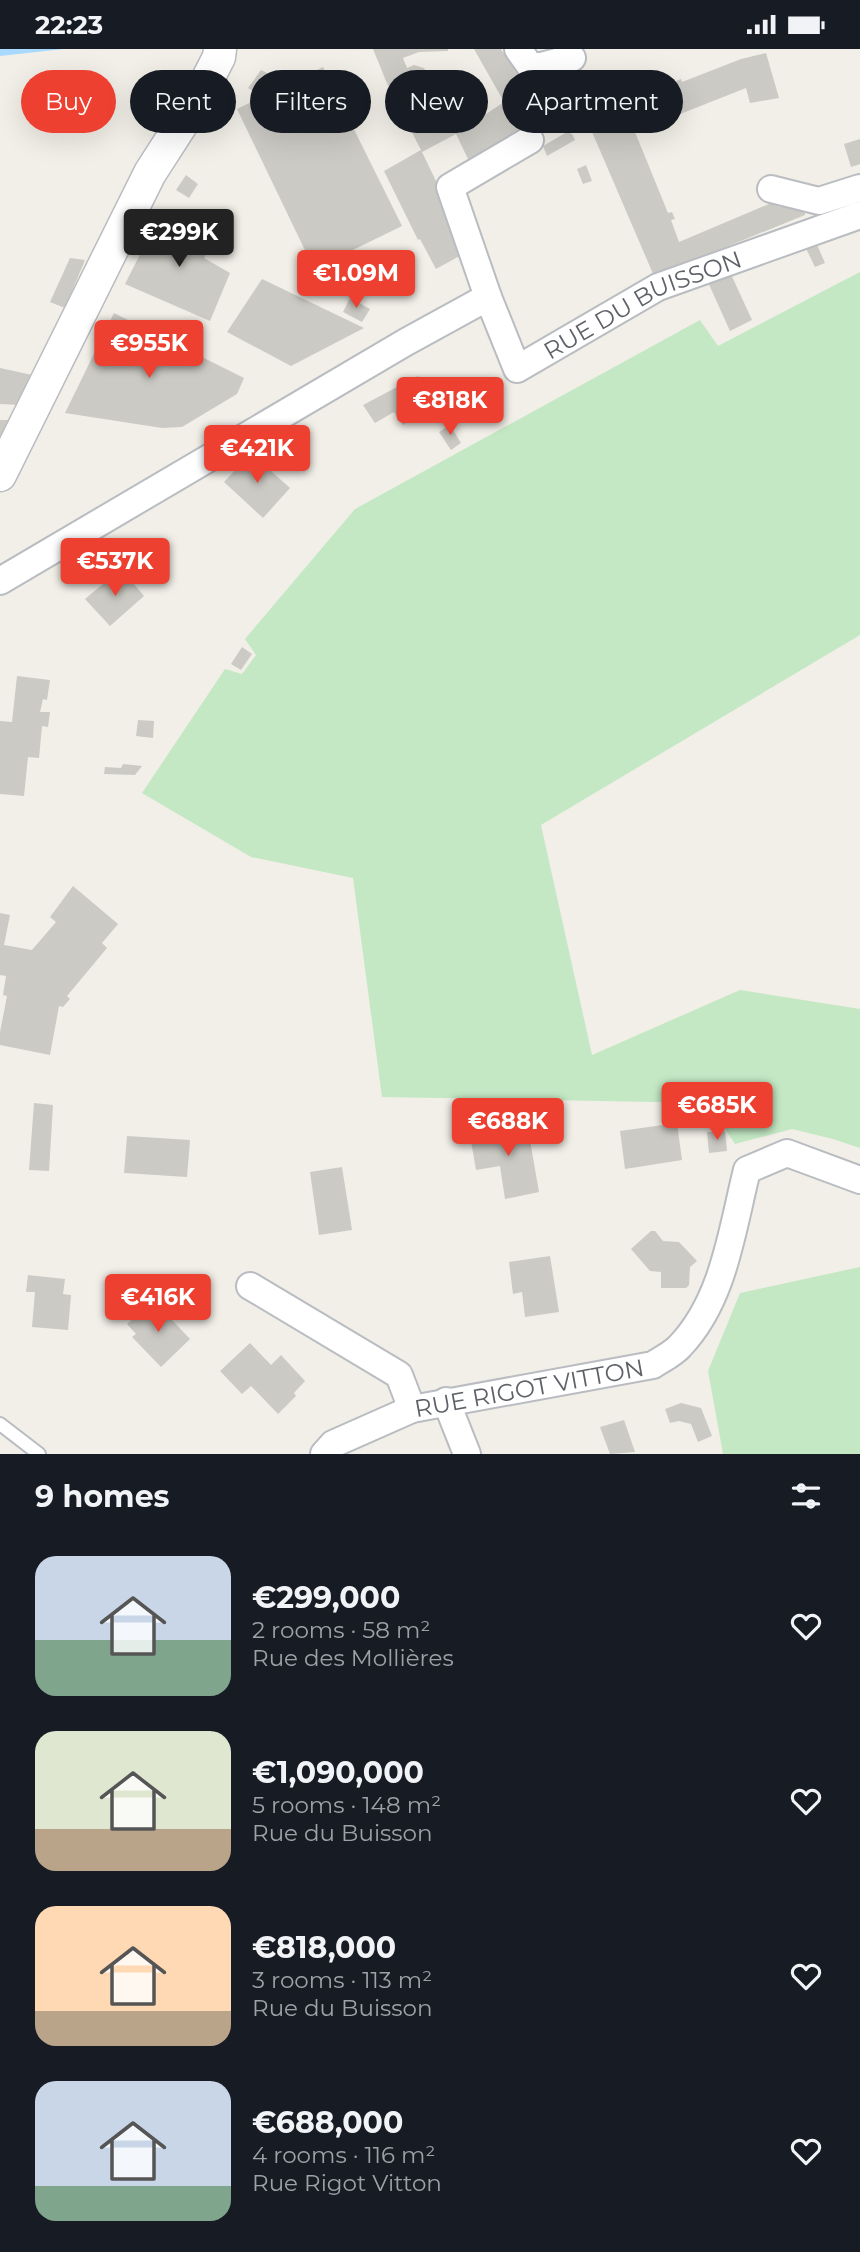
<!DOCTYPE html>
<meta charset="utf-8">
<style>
:root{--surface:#171b24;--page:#20242c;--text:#f1f3f6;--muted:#9ea1a6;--accent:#ed4031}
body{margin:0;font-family:Montserrat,sans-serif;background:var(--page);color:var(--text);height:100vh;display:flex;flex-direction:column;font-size:26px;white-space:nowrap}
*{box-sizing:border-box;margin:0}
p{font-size:23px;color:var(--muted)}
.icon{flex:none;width:38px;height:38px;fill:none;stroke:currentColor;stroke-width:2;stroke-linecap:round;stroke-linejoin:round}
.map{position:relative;height:1405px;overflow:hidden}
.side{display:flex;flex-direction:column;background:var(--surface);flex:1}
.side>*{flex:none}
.hud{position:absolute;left:21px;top:21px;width:819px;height:63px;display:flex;gap:14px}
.price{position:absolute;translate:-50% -60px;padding:0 16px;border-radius:7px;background:var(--accent);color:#fff;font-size:23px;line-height:46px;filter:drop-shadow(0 2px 4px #0008)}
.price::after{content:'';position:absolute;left:50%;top:42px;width:21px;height:16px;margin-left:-10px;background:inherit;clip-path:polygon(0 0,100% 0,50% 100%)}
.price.selected{background:#222;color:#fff}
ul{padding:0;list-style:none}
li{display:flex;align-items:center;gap:21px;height:175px;padding:0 35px}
li span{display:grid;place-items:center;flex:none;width:196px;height:140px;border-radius:21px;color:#555}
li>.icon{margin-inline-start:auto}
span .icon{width:84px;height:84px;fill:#fffc;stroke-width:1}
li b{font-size:30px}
h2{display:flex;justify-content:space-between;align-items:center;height:84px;padding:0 35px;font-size:30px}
.tag{padding:0 24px;border-radius:32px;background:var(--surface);box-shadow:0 7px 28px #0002;font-size:24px;line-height:63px}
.tag.selected{background:var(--accent);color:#fff}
.status{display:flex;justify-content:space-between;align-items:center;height:49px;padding:0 35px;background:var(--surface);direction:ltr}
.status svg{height:19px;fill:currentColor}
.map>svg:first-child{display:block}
.green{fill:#c4e8c4}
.water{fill:#a9d9ff}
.building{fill:#cccac4}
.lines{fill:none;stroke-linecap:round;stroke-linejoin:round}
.service-casing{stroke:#b9bcc1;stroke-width:16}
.minor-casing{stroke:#b9bcc1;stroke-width:30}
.tertiary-casing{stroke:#b9bcc1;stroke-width:35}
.service{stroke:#fff;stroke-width:12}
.minor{stroke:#fff;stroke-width:26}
.tertiary{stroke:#fff;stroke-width:32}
.labels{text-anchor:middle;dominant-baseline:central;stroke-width:6;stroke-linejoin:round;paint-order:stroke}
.street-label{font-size:24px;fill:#5e6268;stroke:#fff}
</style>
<div class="status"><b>22:23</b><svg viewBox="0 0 49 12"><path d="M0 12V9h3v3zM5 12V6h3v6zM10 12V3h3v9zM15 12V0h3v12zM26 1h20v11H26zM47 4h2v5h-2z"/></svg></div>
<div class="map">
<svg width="860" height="1405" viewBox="0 0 860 1405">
<rect width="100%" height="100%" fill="#f1efe7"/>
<g class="green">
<path d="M860,223v363l-319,190 51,230 148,-65 120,19v139l-27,-9 -41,-10 -57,15 -27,-41 -326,-6 -29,-219 -102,-21 -109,-64 83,-124 17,5 14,-19 -11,-16 110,-130 345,-189 18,26z"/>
<path d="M860,1218v187h-137l-15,-83 32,-78z"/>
</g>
<path class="water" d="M0,0h64l-64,7z"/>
<g class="building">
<path d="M373,0h75v2l-29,1 -16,6 4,10 7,-3 10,3 35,64 45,-30 -30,-53h27l27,42 17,-9 -2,-8 11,-6 6,11 16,-9 11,23 -118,68 -13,-27 -34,18 -36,-71z"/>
<path d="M766,4l13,45 -29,5 -4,-15 -111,44 33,81 4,-1 3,7 -4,1 8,22 97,-41 3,6 8,-4 17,3 1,9 -94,38 1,4 -55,26 -71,-165 95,-39 1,3 59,-23z"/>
<path d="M323,18l79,159 -88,43 -77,-160z"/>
<path d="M261,21l8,4 -13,19 -8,-5z"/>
<path d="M567,83l5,2 3,6 -28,16 -4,-10z"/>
<path d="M860,90v25l-9,3 -7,-23z"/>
<path d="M421,101l15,31 6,22 23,50 -29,16 -16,-30 -2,1 -34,-69z"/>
<path d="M586,116l6,16 -9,3 -6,-15z"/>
<path d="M186,126l12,9 -9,14 -13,-8z"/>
<path d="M161,164l52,28 -9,17 26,15 -20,48 -85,-37z"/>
<path d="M812,184l13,30 -10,4 -14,-29z"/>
<path d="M70,209l15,2 -20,48 -15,-6z"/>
<path d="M729,221l23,50 -22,11 -23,-51z"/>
<path d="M262,230l102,49 -73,38 -64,-34z"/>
<path d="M350,249l20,11 -8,13 -19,-10z"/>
<path d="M114,264l130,65 -7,16 -55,33 -20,1 -97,-15z"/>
<path d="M0,319l37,8 -17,29 -20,-1z"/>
<path d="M418,327l18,27 -33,22 -9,-13 -19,11 -12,-18z"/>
<path d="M0,371h12l-12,25z"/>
<path d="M450,376l11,18 -10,7 -12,-18z"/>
<path d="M251,404l39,35 -27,30 -39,-36z"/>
<path d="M121,520l23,27 -34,30 -25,-27z"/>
<path d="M242,598l10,7 -11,16 -10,-6z"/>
<path d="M17,627l33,4 -3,20 -4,-1 -3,13h10l-2,15 -6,-1 -3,32 -11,-1 -4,39 -24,-2v-73l12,1z"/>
<path d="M138,671l16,1 -1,17 -17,-2z"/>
<path d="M123,715l19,2 -7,9 -31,-1 1,-7 16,1z"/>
<path d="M73,837l45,38 -16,19 5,5 -40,48 3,3 -7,8 -4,-1 -9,49 -50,-10v-13l7,-36 -4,-1 3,-19 -6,-1v-62l10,2 -6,30 28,5 24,-28 -6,-5z"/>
<path d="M34,1054l19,2 -4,66 -20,-1z"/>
<path d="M527,1074l12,69 -34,7 -5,-33 -24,4 -6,-35z"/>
<path d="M677,1074l5,37 -57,9 -5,-38z"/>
<path d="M725,1082l2,20 -18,2 -2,-21z"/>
<path d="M127,1087l63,4 -3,37 -63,-4z"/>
<path d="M342,1118l10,63 -33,5 -9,-63z"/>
<path d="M651,1182h4l8,10 16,1 18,19 -7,6 -1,18 -3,3h-25v-16l-11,-1 -19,-22z"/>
<path d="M550,1207l9,56 -34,5 -3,-25 -9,2 -4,-32z"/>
<path d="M28,1226l37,4 -2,15 8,1 -3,35 -36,-3 3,-35h-9z"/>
<path d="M153,1251l37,39 -29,28 -29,-30 4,-3 -9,-10z"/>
<path d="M250,1294l21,22 10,-10 24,26 -11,12 2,3 -18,18 -27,-28 -9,8 -22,-23z"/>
<path d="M681,1354l20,5 11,28 -14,6 -7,-18 -12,-3 -9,2 -5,-14z"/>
<path d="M624,1371l11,32 -25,2 -10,-27z"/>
</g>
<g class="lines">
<defs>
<path id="service" d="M0,1375l39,30"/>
<g id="minor">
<path d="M518,0l12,17h11l31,-8"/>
<path d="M771,140l48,12 41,-13"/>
<path d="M488,248l-38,-110 80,-47"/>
<path id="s1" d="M0,532l406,-239 82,-45 29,72 141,-82 202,-72"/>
<path d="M250,1237l149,89 13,34"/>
<path d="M446,1352l21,53"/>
<path id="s2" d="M324,1405l9,-10 79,-35 241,-44c9,-6 20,-11 27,-19 44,-46 52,-116 67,-176l40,-17 73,27"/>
</g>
<path id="tertiary" d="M0,426l150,-302 47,-73 22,-43 1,-8"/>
</defs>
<use href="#service" class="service-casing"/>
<use href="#minor" class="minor-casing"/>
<use href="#tertiary" class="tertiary-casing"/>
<use href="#service" class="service"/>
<use href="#minor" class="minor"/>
<use href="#tertiary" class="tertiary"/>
</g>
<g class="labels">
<g class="street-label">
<text stroke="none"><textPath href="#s1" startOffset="784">RUE DU BUISSON</textPath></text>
<text stroke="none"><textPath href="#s2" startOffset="219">RUE RIGOT VITTON</textPath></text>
</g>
</g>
</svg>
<b class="price selected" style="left:179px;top:220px">€299K</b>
<b class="price" style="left:356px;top:261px">€1.09M</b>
<b class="price" style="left:149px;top:331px">€955K</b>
<b class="price" style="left:450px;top:388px">€818K</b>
<b class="price" style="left:257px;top:436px">€421K</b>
<b class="price" style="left:115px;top:549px">€537K</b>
<b class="price" style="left:717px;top:1093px">€685K</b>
<b class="price" style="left:508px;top:1109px">€688K</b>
<b class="price" style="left:158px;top:1285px">€416K</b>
<div class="hud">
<a class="tag selected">Buy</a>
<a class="tag">Rent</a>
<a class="tag">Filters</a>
<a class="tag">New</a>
<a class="tag">Apartment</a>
</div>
</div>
<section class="side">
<h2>9 homes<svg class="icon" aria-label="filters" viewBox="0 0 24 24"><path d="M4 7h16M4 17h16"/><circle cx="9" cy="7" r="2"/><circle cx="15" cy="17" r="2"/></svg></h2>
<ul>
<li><span style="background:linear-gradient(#c9d6e8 60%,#7fa58c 0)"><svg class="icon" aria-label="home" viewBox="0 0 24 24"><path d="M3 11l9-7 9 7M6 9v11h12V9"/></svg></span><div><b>€299,000</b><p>2 rooms · 58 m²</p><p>Rue des Mollières</p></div><svg class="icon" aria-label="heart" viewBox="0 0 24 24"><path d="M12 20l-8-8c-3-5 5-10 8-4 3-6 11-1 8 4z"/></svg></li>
<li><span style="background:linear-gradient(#dfe7d0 70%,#b9a48a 0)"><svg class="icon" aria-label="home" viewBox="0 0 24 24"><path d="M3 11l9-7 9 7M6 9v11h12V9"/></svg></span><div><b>€1,090,000</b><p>5 rooms · 148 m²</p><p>Rue du Buisson</p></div><svg class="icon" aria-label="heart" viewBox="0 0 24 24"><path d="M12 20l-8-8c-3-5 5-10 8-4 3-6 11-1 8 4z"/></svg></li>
<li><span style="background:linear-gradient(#ffd9b3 75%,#b9a48a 0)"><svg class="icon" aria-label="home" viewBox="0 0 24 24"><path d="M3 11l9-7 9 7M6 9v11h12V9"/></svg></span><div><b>€818,000</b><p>3 rooms · 113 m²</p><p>Rue du Buisson</p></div><svg class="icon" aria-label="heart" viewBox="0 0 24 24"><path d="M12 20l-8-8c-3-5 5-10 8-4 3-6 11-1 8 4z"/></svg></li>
<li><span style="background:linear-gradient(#c9d6e8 75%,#7fa58c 0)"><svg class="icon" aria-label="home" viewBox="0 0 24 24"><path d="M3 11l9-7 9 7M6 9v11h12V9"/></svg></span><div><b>€688,000</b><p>4 rooms · 116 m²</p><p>Rue Rigot Vitton</p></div><svg class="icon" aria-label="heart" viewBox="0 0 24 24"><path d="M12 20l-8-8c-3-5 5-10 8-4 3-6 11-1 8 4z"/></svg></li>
</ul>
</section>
